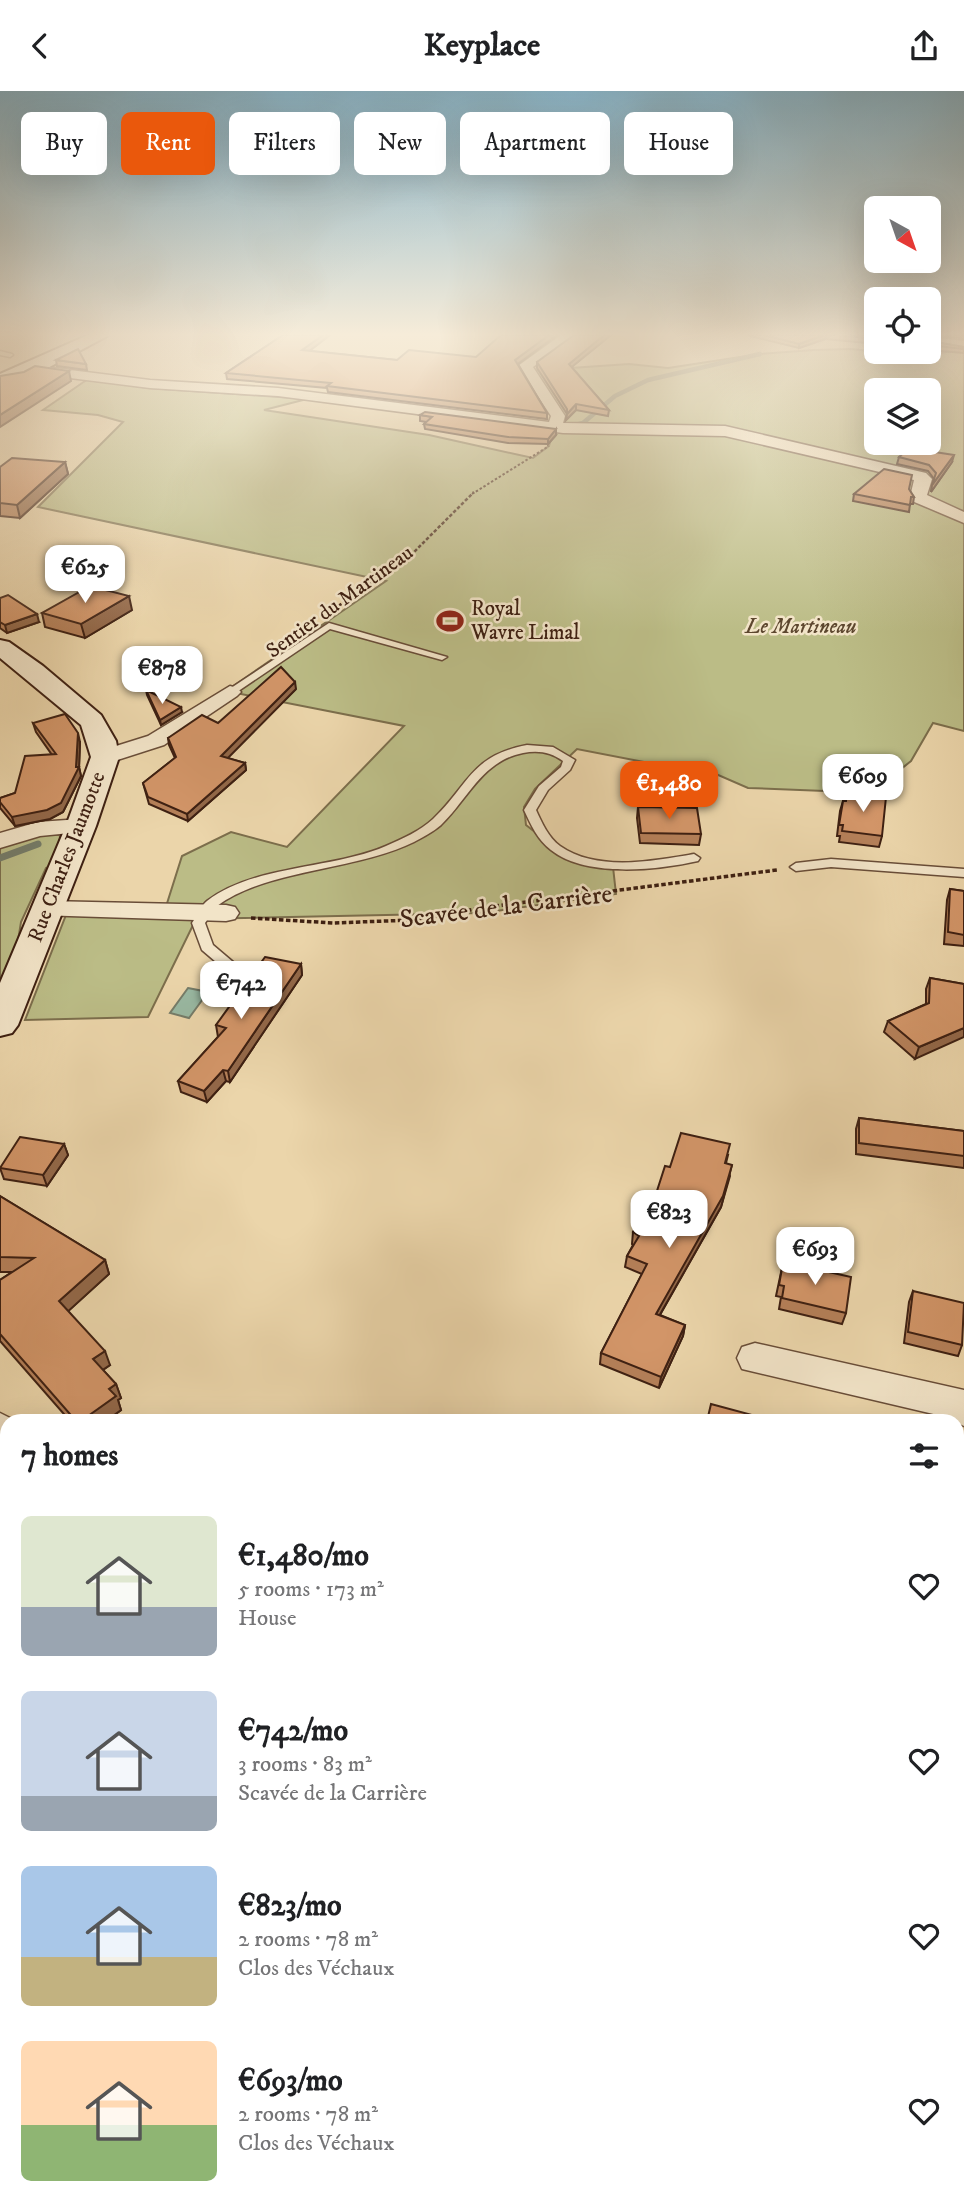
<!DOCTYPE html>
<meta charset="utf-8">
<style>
:root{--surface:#fff;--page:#f6f6f6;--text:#202124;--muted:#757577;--accent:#ea580c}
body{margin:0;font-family:"IM FELL DW Pica",serif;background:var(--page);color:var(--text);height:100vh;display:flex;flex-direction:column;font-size:26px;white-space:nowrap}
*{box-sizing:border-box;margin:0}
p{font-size:23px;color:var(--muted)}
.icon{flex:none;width:38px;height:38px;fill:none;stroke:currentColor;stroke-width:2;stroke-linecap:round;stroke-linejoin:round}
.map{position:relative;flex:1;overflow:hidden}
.panel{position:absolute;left:0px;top:1323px;width:964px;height:798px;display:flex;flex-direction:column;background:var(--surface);border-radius:21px 21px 0 0;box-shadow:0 7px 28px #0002}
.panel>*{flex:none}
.hud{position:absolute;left:21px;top:21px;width:922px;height:63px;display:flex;gap:14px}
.needle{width:46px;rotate:140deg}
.buttons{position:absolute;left:864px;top:105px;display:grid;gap:14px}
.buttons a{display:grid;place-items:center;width:77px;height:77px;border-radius:10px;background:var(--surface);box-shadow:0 7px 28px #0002;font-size:35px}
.price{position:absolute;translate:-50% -60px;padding:0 16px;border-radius:14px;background:#fff;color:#222;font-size:23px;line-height:46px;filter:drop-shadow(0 2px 4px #0008)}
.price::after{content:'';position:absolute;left:50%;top:42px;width:21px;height:16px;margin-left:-10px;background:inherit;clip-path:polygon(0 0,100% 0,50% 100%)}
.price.on{background:var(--accent);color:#fff}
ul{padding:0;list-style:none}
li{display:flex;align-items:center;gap:21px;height:175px;padding:0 21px}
li span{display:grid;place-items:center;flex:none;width:196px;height:140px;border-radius:10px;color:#555}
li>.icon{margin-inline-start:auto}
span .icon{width:84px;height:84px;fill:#fffc;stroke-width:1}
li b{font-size:30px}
h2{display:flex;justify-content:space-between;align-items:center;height:84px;padding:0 21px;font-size:30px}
.pill{padding:0 24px;border-radius:10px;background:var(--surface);box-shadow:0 7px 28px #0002;font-size:24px;line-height:63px}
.pill.on{background:var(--accent);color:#fff}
header{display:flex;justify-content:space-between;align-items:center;height:91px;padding:0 21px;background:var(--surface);font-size:32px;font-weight:700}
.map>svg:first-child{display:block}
.green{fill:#bbbc86;stroke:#7c6e4c;stroke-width:2;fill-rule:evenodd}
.water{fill:#99b9a3;stroke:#757c69;stroke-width:2}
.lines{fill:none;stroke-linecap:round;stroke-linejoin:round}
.stream-far1{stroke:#757c69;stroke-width:4.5}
.stream{stroke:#757c69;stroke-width:7}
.lane-casing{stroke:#694d38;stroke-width:3}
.street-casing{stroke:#694d38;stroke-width:3}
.secondary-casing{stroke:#3e2012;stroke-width:4}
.path-far2{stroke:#3e2012;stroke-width:2;stroke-dasharray:2.5 2;stroke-linecap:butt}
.path-far1{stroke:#3e2012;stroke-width:2.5;stroke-dasharray:3.5 2;stroke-linecap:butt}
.path{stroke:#3e2012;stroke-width:3.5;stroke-dasharray:4.5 2.5;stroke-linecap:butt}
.lane{fill:#f2e4c8;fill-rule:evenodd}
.street{fill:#f2e4c8;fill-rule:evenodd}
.secondary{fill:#f2e4c8;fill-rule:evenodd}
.wall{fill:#b58059;stroke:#3e2012;stroke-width:2}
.shaded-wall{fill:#936849;stroke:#3e2012;stroke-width:2}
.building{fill:#d29568;stroke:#3e2012;stroke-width:2}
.labels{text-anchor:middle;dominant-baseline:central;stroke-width:5;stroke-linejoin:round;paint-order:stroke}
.far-street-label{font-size:21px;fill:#3e2012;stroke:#f2e4c8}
.far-poi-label{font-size:21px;fill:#3e2012;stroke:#f2e4c8;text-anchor:start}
.far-park-label{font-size:21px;font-style:italic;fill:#5d472f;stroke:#f2e4c8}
.street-label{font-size:26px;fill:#3e2012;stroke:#f2e4c8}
</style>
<header><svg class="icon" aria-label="back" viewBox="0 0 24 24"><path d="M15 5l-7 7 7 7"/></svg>Keyplace<svg class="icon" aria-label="share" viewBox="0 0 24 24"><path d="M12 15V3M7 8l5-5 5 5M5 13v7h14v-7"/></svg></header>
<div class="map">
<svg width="964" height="2121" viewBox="0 0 964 2121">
<rect width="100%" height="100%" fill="#ebd5aa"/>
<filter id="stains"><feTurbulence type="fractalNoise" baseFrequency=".00286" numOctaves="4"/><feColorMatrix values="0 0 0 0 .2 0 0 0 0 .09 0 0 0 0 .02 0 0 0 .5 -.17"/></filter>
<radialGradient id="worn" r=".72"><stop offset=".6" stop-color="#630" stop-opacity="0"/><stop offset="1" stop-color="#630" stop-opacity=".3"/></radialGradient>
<g class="green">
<path d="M964,256v384l-31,-8 -22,38 -26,21 -60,9 -77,-3 -55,-24 -49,-2 -67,-13 -42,40 -11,18 2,18c26,22 54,33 87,42l3,27 -134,19 -286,6 -48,98 -123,3 41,-105 97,1 19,-60 49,-24 56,15 117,-121 -178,-35 160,-110 -348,-74 85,-85 -25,-7 -55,-5 45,-31 60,9 159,11 -43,11 165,25 104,23 16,-12 8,-25 -30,-50 102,-7 39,4 92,-14 54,-4 37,-1 77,8zM877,299h52v53h-52z"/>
<path d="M42,742l18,2 -2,28 -12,5 -25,54 -5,31 -16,37v-143z"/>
</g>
<g class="water">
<path d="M651,697l43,1 2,13 -44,-1z"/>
<path d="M188,897l20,4 -19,26 -19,-5z"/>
</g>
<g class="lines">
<path class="stream-far1" d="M571,335l12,-3 32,-27 33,-16 112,-26"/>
<path class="stream" d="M0,767l38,-14"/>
<defs>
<g id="lane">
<path d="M0,260l12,3 1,1 -3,2 -10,-2z"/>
<path d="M329,532l118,34 -5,3 -112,-31 -96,65 -9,-2z"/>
<path d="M527,654l26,2 22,13 -5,10 -22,20 -12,20c6,13 12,27 24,36 37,26 93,15 134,8l6,4 -2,3c-40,9 -112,17 -147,-11 -14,-11 -20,-25 -27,-40l15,-24 22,-19 2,-6c-12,-9 -25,-11 -40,-8 -41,8 -55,46 -82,72 -8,7 -18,12 -27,17 -59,29 -148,27 -197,64 -5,4 -8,12 -12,17l8,22 33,28 2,3 -2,3h-10l-34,-29 -10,-27c5,-7 9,-17 15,-22 46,-36 126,-32 179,-55 16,-7 34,-15 47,-27 36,-34 37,-63 94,-74z"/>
<path d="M831,768l133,10v8l-133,-10 -35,4 -6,-4 6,-4z"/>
</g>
<g id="street">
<path d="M561,244h16l-44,32 32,49 -2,7 162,3 201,47 6,6 -5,16 37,17v11l-52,-22 -2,-4 4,-17 -189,-44 -162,-3 -285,-37 -128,-8 -120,-15 -7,-4 7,-4 120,15 128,8 271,34 2,-6 -33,-50z"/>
<path d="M868,244h9v4l-7,-1z"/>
<path d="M929,246l35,4v8l-35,-4z"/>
<path d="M230,595l7,2 4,4 -4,4 -73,49 -59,19 -11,-7 3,-5 51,-16z"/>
<path d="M81,728l9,2 3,5 -3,5 -50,5 -40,12v-15l38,-11z"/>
<path d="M47,810l179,4 9,2 4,6 -4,6 -9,2 -188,-6 -4,-6 4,-6z"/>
<path d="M755,1252l209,47v36l-22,-10 -200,-47 -5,-11 5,-11z"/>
<path d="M0,1322l16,8h-9v35l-7,-2z"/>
<path d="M7,1672v73l-7,3v-73z"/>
<rect x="266" y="2114" width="56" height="7"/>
<path d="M461,2114h57l3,7h-57z"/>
<path d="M553,2114h60l3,7h-60z"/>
</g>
<g id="secondary">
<path d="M88,244h21l-67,36 -42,14v-11z"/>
<path d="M0,549l9,2 34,24 58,49 15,26 3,16 -23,69 -78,199 -6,8 -12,3v-53l66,-157 25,-69 -10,-32 -81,-67z"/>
</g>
</defs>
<use href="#lane" class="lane-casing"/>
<use href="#street" class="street-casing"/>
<use href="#secondary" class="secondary-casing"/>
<path class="path-far2" d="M472,403l77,-48"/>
<path class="path-far1" d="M334,518l75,-52 65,-65"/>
<path class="path" d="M251,827l82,5 79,-3 75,-13 290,-37"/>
<use href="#lane" class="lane"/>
<use href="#street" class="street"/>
<use href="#secondary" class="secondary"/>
</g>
<g class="wall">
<path d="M283,244h47l-21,16 88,9 79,-3 81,-22 -39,29 29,49v6l-219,-27 -1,-4 -100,-9 -1,-6z"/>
<path d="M611,244l-40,32 38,43 -1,6 -32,-6 -10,10 1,-6 -30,-46v-6z"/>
<path d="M746,244h124v1l7,-1v9l-52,-5 -26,9z"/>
<path d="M933,244h31v4z"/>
<path d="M929,250l35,6v6l-35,-3z"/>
<path d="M56,269l30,4 1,6 -30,-4z"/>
<path d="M420,324l136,20 -8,9 -40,-1 -83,-14 -1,-5 2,-2 -6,-1z"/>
<path d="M899,366l53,5 -21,30 3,-13 -6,-8 -31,-7z"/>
<path d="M65,371l3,12 -48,44 -20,-2v-49z"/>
<path d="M909,399l5,7 -1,7h-3l-1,8 -56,-11 1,-7z"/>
<path d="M0,507l39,24 -32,11 -7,-5z"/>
<path d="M132,519l-47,28 -40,-11 -3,-14z"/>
<path d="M296,598l-69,69 18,5 1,7 -58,51 -39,-17 -6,-21 32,-25 -6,-13 -1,-7 50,-15z"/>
<path d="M146,599l36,22 -21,13 -14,-30z"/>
<path d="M33,632l47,19 -1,25 2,9 -18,36 -13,7 -35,7 -15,-18v-10l15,-5 37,-38 -16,-23z"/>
<path d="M847,701l35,44 -3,11 -40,-5 1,-6h-3l3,-25 3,-10h2z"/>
<path d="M638,716l63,27 -2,11 -59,-2 -3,-25z"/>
<path d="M950,798l14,2v55l-20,-2 3,-44z"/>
<path d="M301,873l1,11 -72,107 -4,-1 -19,21 -26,-10 -3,-11 40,-44 -2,-12z"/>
<path d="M930,887l34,6 -49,75 -31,-27 4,-11 38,-17v-15z"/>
<path d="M859,1027l105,13v37l-108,-14v-25z"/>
<path d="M64,1053l4,11 -21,31 -43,-7 -4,-11z"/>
<path d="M728,1064l-2,8 4,13 -9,31 -61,108 25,10 -2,11 -24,52 -59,-24 1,-11 41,-79 -17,-7 2,-11 6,-11 -1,-1 1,-12 22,-35 15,-30z"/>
<path d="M0,1105l105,64 4,14 -41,37 42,54 -7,5 13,14 5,14 -3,2 3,10 -15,11h-36l-70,-80v-61l12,-8h-12z"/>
<path d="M783,1172l63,50 -4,11 -63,-15 2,-12 -5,-1z"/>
<path d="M913,1200l49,54 -4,11 -54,-13 5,-41z"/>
<path d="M964,1771v167l-7,-5v-119l6,-11 -6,-4v-14z"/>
<rect x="0" y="2001" width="7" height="73"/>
<path d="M790,2114h69l-3,7h-69z"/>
<path d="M898,2114h13l-7,5z"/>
</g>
<g class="shaded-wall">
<path d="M323,244h7l-27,21 -1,-6z"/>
<path d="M549,244h8l-42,31v-6z"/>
<path d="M604,244h7l-43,35 1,-6z"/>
<path d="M824,244h2l-1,4 -26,9v-4z"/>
<path d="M69,280l2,10 -71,46v-12z"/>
<path d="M576,313v6l-10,10 1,-6z"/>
<path d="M556,338v6l-8,9v-5z"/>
<path d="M954,364l-2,7 -21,30 1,-7z"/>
<path d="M65,371l3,12 -48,44 -3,-13z"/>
<path d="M129,505l3,14 -47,28 -4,-14z"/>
<path d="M37,523l2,8 -32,11 -2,-8z"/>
<path d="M295,591l1,7 -74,75 -1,-8z"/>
<path d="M181,616l1,5 -21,13 -1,-5z"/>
<path d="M78,642l2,9 -1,27v-2l2,9 -18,36 -13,7 -35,7 -3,-9 64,-50z"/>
<path d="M245,672l1,7 -58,51 -1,-7z"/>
<path d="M301,873l1,11 -72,107 -2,-11z"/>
<path d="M964,937v9l-49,22 4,-12z"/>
<path d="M223,979l3,11 -19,21 -3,-11z"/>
<path d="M64,1053l4,11 -21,31 -4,-11z"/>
<path d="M732,1074l-11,42 -67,118 2,-11z"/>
<path d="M105,1169l4,14 -45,41 -5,-14z"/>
<path d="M685,1234l-2,11 -24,52 2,-11z"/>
<path d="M105,1260l5,14 -12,8 -5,-14z"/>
<path d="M116,1293l5,14 -3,2 3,10 -15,11h-25l28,-32z"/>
<path d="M964,1597v4l-7,6v-4z"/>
</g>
<g class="building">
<path d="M283,244h40l-21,15 95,10 12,-10 67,7 25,-22h48l-34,25 32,53 -220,-27 4,-3 -105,-10z"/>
<path d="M574,244h30l-35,29 40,46 -33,-6 -9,10v-5l-30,-47z"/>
<path d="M764,244h60l-25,9z"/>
<path d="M834,244h36v1l7,-1v4z"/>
<path d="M929,250l35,6v2l-35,-4z"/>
<path d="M78,258l8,15 -30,-4z"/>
<path d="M35,275l34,5 -69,44v-39l24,-4z"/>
<path d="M425,321l131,17 -8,10 -40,-2 -84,-13 8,-7 -12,-2z"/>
<path d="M909,357l45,7 -22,30 4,-12 -7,-8 -30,-8z"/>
<path d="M12,367l53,4 -48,43 -17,-2v-36z"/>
<path d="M884,378l28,6 -3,14 5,8h-3l-1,8 -56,-11z"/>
<path d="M90,495l39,10 -48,28 -39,-11z"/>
<path d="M8,504l29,19 -32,11 -5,-3v-24z"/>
<path d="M281,576l14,15 -74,74 24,7 -58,51 -39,-17 -5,-14 33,-26 -8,-19 34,-23 16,8z"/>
<path d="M146,599l35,17 -21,13z"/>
<path d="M65,623l13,19 -2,34h3l-18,36 -14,7 -35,7 -12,-15v-4l15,-5 10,-37 31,-2 -23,-31z"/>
<path d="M847,701l39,5 -4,39 -40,-5 1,-6h-4l4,-24h3z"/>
<path d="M638,716l59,1 4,26 -60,-1z"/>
<path d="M950,798l14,2v44l-16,-3z"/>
<path d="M265,866l36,7 -73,107 -5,-1 -19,21 -26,-10 48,-53 -10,-3z"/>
<path d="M930,887l34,6v44l-45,19 -31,-26 41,-18z"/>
<path d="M859,1027l105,13v25l-105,-13z"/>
<path d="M681,1042l49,11 -5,19 7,2 -9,31 -67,118 29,11 -24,52 -60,-24 46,-89 -20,-8 12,-20 -6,-4 22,-35 10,-31 5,1z"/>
<path d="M20,1046l44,7 -21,31 -43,-7z"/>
<path d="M0,1105l105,64 -46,41 46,50 -12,8 23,25 -7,5 7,7 -35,25h-5l-76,-87v-54l34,-22 -34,-1z"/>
<path d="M783,1172l42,4 4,5 22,5 -5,36 -64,-15 2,-12 -5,-1z"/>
<path d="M913,1200l51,12 -2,42 -54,-13z"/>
<path d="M711,1313l63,17h-67z"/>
<path d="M168,1326l4,4h-9z"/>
<path d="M964,1553v44l-7,6v-44z"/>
<path d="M964,1777v15l-5,-4z"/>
<path d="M964,1806v121l-7,-5v-102z"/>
<rect x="0" y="2001" width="7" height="69"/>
<path d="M793,2114h66l-3,7h-64l-1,-1z"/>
</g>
<linearGradient id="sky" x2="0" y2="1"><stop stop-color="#88b6cc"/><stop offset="0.45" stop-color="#f6ecd9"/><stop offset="1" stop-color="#f6ecd9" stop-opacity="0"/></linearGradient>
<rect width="964" height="541" fill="url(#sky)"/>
<defs>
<symbol id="stadium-bare" viewBox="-9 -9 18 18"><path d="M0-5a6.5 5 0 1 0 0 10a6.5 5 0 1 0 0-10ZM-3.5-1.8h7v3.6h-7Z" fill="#8f2418" stroke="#f2e4c8" stroke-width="2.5" paint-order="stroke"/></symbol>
</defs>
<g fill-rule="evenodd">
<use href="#stadium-bare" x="431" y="511" width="38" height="38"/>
</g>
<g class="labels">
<g class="far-street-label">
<text transform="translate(340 511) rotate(-36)">Sentier du Martineau</text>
<text transform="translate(67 766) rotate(-69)">Rue Charles Jaumotte</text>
</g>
<g class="far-poi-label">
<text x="471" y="518">Royal<tspan x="471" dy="24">Wavre Limal</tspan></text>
</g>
<g class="far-park-label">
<text x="801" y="536">Le Martineau</text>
</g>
<g class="street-label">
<text transform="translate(506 816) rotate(-7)">Scavée de la Carrière</text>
</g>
</g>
<rect width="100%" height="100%" filter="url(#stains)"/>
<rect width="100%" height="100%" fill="url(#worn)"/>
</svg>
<div class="buttons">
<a><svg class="needle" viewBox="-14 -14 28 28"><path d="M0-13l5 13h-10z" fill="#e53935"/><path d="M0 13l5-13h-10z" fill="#757577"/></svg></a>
<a><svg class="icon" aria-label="locate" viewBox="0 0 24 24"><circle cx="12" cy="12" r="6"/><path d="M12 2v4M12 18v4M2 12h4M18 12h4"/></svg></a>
<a><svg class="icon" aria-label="layers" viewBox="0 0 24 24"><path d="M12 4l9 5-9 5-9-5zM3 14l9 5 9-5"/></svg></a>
</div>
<b class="price" style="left:85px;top:514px">€625</b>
<b class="price" style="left:162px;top:615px">€878</b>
<b class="price" style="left:863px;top:723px">€609</b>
<b class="price on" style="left:669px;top:730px">€1,480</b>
<b class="price" style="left:241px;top:930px">€742</b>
<b class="price" style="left:669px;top:1159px">€823</b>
<b class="price" style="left:815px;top:1196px">€693</b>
<div class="hud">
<a class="pill">Buy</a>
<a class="pill on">Rent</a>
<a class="pill">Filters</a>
<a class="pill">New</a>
<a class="pill">Apartment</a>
<a class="pill">House</a>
</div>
<section class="panel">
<h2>7 homes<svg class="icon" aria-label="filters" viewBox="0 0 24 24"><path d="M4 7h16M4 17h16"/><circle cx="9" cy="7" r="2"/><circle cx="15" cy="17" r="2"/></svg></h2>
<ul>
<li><span style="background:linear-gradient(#dfe7d0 65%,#9aa5b1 0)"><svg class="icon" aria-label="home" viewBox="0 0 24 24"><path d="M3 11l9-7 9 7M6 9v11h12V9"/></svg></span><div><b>€1,480/mo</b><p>5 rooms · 173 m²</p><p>House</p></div><svg class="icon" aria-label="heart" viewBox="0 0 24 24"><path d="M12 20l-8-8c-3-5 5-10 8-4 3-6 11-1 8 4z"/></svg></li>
<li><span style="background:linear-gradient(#c9d6e8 75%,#9aa5b1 0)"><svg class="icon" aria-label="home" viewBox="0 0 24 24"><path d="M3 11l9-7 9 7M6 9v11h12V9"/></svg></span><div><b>€742/mo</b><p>3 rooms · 83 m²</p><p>Scavée de la Carrière</p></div><svg class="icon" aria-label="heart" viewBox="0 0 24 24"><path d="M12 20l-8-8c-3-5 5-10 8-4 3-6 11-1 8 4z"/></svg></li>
<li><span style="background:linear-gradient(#a9c7e8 65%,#c2b280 0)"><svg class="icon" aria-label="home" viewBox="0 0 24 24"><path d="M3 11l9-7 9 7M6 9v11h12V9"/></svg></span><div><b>€823/mo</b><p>2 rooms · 78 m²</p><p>Clos des Véchaux</p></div><svg class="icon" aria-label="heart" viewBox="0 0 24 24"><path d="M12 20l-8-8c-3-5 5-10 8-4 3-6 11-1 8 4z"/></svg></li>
<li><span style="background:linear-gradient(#ffd9b3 60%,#8fb573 0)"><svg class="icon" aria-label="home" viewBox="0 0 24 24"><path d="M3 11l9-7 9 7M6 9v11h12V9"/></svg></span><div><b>€693/mo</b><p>2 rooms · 78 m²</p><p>Clos des Véchaux</p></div><svg class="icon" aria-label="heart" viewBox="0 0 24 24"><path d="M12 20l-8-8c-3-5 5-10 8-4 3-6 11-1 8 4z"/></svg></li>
</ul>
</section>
</div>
